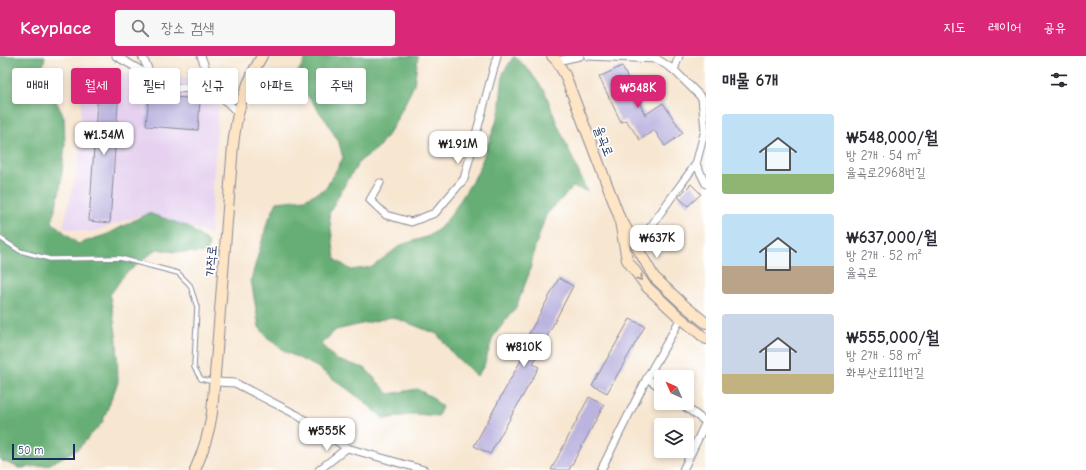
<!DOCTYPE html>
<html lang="ko">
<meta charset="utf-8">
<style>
:root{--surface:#fff;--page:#f7f7f7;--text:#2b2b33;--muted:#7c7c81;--accent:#db2777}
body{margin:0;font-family:"Comic Neue","Poor Story",sans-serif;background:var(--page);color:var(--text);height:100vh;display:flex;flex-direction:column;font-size:15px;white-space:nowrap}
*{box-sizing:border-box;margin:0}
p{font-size:13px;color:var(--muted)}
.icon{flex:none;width:22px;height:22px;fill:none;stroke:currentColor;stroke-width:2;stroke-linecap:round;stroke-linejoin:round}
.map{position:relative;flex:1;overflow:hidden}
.details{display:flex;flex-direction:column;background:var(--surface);width:380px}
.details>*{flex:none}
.guide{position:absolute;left:12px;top:12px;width:380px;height:36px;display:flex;gap:8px}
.needle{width:26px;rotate:315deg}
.buttons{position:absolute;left:654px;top:314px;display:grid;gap:8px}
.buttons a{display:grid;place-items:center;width:40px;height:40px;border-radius:4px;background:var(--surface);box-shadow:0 2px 6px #0003;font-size:20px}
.scale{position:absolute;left:12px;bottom:10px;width:63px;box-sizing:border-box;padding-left:4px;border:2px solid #1b2f5e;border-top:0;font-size:11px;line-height:14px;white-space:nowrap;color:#1b2f5e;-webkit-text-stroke:3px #fff;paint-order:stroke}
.price{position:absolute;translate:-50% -34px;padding:0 9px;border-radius:8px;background:#fff;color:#222;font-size:13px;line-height:26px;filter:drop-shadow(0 1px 2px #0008)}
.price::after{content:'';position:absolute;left:50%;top:24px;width:12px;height:9px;margin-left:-6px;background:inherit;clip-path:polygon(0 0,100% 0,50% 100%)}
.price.active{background:var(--accent);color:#fff}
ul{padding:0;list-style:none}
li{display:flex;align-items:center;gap:12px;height:100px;padding:0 16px}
li span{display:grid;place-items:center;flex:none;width:112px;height:80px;border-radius:4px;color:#555}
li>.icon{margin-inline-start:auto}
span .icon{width:48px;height:48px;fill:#fffc;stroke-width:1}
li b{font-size:17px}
h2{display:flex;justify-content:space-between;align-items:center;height:48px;padding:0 16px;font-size:17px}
.pill{padding:0 14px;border-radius:4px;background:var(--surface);box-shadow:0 2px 6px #0003;font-size:14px;line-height:36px}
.pill.active{background:var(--accent);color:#fff}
header{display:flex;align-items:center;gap:24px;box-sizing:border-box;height:56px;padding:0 20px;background:var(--accent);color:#fff}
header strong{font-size:19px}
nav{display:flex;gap:22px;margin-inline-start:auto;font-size:14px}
.search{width:280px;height:36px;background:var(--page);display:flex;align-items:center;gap:10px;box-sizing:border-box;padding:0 14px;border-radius:4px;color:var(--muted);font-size:15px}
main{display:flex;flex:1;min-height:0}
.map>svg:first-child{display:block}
.built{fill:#e6d2f0}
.forest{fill:#66ae75;stroke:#406e6a}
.building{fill:#bbb4df}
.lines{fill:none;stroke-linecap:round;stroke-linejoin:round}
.lane-casing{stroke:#898a97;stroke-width:5.5}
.street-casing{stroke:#898a97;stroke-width:9}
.secondary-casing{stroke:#898a97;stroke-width:12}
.lane{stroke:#fff;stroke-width:3.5}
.street{stroke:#fff;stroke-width:7}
.secondary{stroke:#fee5c5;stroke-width:10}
.oneway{stroke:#8c8a92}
.labels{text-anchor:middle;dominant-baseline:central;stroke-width:3.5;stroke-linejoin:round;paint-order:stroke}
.street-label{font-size:13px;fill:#1b2f5e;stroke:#fff}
</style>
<header>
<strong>Keyplace</strong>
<div class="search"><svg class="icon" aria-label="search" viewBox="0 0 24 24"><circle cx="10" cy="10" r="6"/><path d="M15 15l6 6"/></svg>장소 검색</div>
<nav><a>지도</a><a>레이어</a><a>공유</a></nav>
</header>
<main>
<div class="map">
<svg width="706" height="414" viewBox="0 0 706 414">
<rect width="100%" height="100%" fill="#fff"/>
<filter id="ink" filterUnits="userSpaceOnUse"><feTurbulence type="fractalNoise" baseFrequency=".025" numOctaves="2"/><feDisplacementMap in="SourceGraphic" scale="8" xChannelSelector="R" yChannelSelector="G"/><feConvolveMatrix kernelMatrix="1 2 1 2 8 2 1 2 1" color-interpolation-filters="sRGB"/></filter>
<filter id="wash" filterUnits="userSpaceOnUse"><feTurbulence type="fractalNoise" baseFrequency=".012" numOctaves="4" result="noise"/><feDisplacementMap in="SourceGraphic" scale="16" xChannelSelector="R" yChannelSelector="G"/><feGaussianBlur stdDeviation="0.9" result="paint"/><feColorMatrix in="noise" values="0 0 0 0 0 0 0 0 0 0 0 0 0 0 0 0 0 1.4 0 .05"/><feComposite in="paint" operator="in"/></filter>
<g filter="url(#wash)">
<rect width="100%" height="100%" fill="#f7e6d0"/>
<path class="built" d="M83,15l137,10 -10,153 -63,-21 -55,19 -29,-4 15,-63z"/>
<g class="forest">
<path d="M0,0h45l-3,18 22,43 1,29 -5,43 -8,33 26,22 30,-10 40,-21 39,13 22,17 -2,10 -32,-1 -18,-3 -33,26 -14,20 7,45 1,42 -16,41 -24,26 -30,16 -28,3 -20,-8z"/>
<path d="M307,0h111l-4,29 -21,42 -15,21 -18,13 -19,30 -12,23 6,45 16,11 21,-3 29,-22 28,-9 11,-8 11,-13 27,-43 21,-58 4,-41 11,-17 15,14 16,22 11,29 31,70 -14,-4 -27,28 -11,32 -6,27 -13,33 -23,30 -9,29 -7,10 -22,-20 -18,-22 -45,-17 -56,13 -15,14 16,16 28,8 24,26 28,-5 15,8 10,10 -4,9 -24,-2 -30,5 -19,-17 -48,-35 -31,-15 -18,-14 -9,-11 -8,-47 16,-57 10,-21 28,-3 21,-11 17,-30 -4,-15 -12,-21 -24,-32 -5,-18z"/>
</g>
<g id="blocks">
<g class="building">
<path d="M622,10l23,49 18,-12 20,30 -18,13 -11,-16 -14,10 -14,-20 -5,2 -22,-45z"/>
<path d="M98,33l21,1 -9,133 -21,-2z"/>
<path d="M149,39l51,4 -2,31 -52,-4z"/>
<path d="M691,128l10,10 -13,12 -10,-9z"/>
<path d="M559,222l14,8 -40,78 6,3 -49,87 -16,-8 52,-95 -5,-2z"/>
<path d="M630,263l15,7 -38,67 -15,-8z"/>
<path d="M589,341l15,8 -35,65h-18z"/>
</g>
</g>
</g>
<g filter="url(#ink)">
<use href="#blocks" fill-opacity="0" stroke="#898a97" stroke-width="1"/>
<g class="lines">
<defs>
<path id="lane" d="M0,182l20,13 30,8 70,-1 58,15 12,12 7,22 -3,60 7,12 13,3"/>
<g id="street">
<path d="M116,0l36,21 5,6 10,5 49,1"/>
<path d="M142,0l10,21"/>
<path d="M201,0c4,11 9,24 16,34 6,9 14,16 21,23"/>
<path d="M588,0l69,3 17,11"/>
<path d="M557,5l23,-5"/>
<path d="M696,108l10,20"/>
<path d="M380,127l-10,17 16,15 25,7 24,-9 29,-34 33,-123"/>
<path d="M637,190l34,-48 25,-34 9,-34 -3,-32 -28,-28 5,-14"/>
<path d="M647,322l14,10"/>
<path d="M215,326l20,1 62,32 50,33 77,22"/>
<path d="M680,347l26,19"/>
<path d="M319,414l28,-22"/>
<path d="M601,414l46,-92 34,-60"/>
<path d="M683,414l23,-48"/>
</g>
<g id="secondary">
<path d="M552,0l5,5 8,14 54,141 8,44 19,26 31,29 29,24"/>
<path d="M622,165l32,56 31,29 21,17"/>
<path d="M195,414c8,-18 14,-37 17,-57l20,-255c1,-15 3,-30 6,-44 5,-20 13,-40 24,-58"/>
</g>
</defs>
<use href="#lane" class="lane-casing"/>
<use href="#street" class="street-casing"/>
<use href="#secondary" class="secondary-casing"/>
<use href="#lane" class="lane"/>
<use href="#street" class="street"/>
<use href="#secondary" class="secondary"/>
</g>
<defs><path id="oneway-chevron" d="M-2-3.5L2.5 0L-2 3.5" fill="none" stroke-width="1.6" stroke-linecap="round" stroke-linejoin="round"/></defs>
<use class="oneway" href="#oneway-chevron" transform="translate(640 222) rotate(53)"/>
</g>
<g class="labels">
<g class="street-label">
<text transform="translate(604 85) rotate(69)">율곡로</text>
<text transform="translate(211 205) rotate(-86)">가작로</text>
</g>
</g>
</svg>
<div class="buttons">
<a><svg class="needle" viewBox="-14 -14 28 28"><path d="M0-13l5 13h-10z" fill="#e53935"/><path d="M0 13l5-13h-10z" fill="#7c7c81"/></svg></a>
<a><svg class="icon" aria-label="layers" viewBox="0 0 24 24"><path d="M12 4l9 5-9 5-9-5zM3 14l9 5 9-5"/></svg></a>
</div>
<div class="scale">50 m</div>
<b class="price active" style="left:638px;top:53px">₩548K</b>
<b class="price" style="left:104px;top:100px">₩1.54M</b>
<b class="price" style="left:458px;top:109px">₩1.91M</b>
<b class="price" style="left:657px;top:203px">₩637K</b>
<b class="price" style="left:524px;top:312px">₩810K</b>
<b class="price" style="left:327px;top:396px">₩555K</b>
<div class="guide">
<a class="pill">매매</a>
<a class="pill active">월세</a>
<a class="pill">필터</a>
<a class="pill">신규</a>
<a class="pill">아파트</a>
<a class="pill">주택</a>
</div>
</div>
<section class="details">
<h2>매물 6개<svg class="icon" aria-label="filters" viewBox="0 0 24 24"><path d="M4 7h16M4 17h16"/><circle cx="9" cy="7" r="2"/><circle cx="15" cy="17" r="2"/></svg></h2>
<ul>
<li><span style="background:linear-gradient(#bfe0f5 75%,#8fb573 0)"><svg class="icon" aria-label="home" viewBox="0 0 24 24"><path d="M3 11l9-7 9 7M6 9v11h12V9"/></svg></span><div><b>₩548,000/월</b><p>방 2개 · 54 m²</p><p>율곡로2968번길</p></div></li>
<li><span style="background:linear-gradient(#bfe0f5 65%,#b9a48a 0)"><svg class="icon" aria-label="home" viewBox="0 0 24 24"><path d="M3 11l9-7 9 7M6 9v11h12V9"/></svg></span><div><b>₩637,000/월</b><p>방 2개 · 52 m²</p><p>율곡로</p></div></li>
<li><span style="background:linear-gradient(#c9d6e8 75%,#c2b280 0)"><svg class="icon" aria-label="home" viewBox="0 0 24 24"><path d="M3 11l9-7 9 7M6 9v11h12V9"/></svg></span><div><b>₩555,000/월</b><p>방 2개 · 58 m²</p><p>화부산로111번길</p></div></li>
</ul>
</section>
</main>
